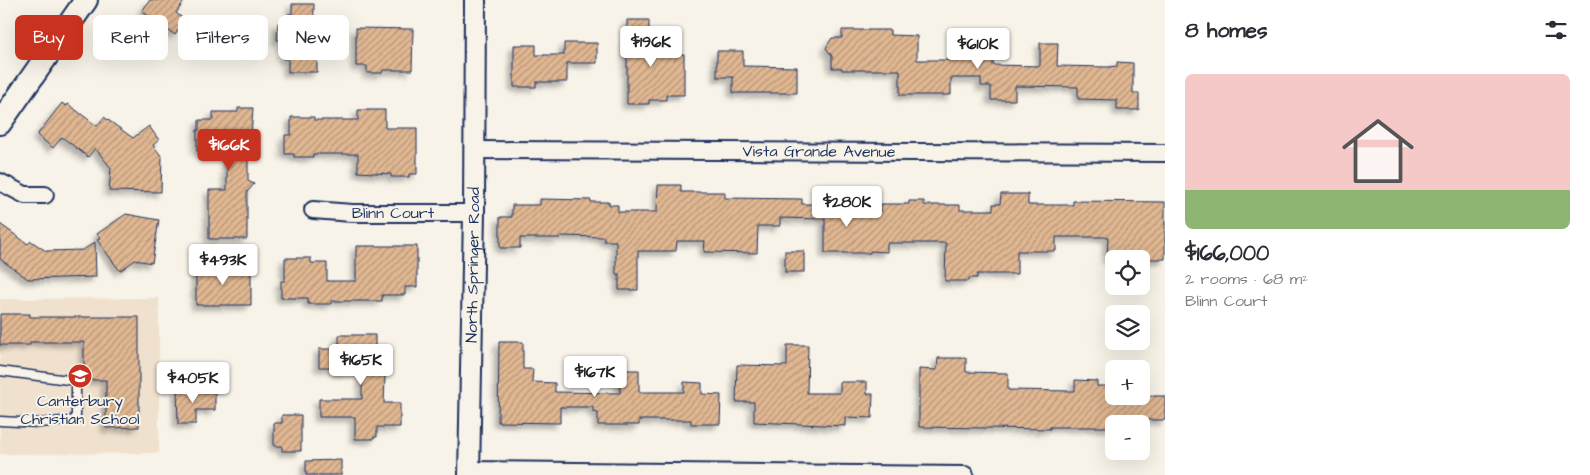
<!DOCTYPE html>
<meta charset="utf-8">
<style>
:root{--surface:#fff;--page:#f2f2f3;--text:#2b2b33;--muted:#7c7c81;--line:#e1e1e2;--accent:#c8321e}
body{margin:0;font-family:"Architects Daughter",sans-serif;background:var(--page);color:var(--text);height:100vh;display:flex;flex-direction:column;font-size:19px;white-space:nowrap}
*{box-sizing:border-box;margin:0}
p{font-size:16px;color:var(--muted)}
.icon{flex:none;width:28px;height:28px;fill:none;stroke:currentColor;stroke-width:2;stroke-linecap:round;stroke-linejoin:round}
.map{position:relative;flex:1;overflow:hidden}
.sheet{display:flex;flex-direction:column;background:var(--surface);width:425px}
.sheet>*{flex:none}
.top-card{position:absolute;left:15px;top:15px;width:475px;height:45px;display:flex;gap:10px}
.buttons{position:absolute;left:1105px;top:250px;display:grid;gap:10px}
.buttons a{display:grid;place-items:center;width:45px;height:45px;border-radius:8px;background:var(--surface);box-shadow:0 5px 20px #0002;font-size:25px}
.price{position:absolute;translate:-50% -42px;padding:0 11px;border-radius:5px;background:#fff;color:#222;font-size:16px;line-height:32px;filter:drop-shadow(0 1px 2px #0008)}
.price::after{content:'';position:absolute;left:50%;top:30px;width:15px;height:11px;margin-left:-8px;background:inherit;clip-path:polygon(0 0,100% 0,50% 100%)}
.price.on{background:var(--accent);color:#fff}
ul{padding:0;list-style:none}
li{display:grid;align-content:center;gap:10px;height:265px;padding:0 20px}
li+li{border-top:1px solid var(--line)}
li span{display:grid;place-items:center;height:155px;border-radius:8px;color:#555}
li>.icon{margin-inline-start:auto}
span .icon{width:90px;height:90px;fill:#fffc;stroke-width:1}
li b{font-size:21px}
h2{display:flex;justify-content:space-between;align-items:center;height:60px;padding:0 20px;font-size:21px}
.tag{padding:0 18px;border-radius:8px;background:var(--surface);box-shadow:0 5px 20px #0002;font-size:18px;line-height:45px}
.tag.on{background:var(--accent);color:#fff}
main{display:flex;flex:1;min-height:0}
.map>svg:first-child{display:block}
.built{fill:#f0e1ce}
.building{fill:url(#building-hatch);stroke:#1b2f5e;filter:url(#shadow)}
.lines{fill:none;stroke-linecap:round;stroke-linejoin:round}
.service-casing{stroke:#1b2f5e;stroke-width:11}
.minor-casing{stroke:#1b2f5e;stroke-width:20}
.tertiary-casing{stroke:#1b2f5e;stroke-width:24}
.secondary-casing{stroke:#1b2f5e;stroke-width:26}
.service{stroke:#f7f3e8;stroke-width:8}
.minor{stroke:#f7f3e8;stroke-width:16}
.tertiary{stroke:#f7f3e8;stroke-width:20}
.secondary{stroke:#f7f3e8;stroke-width:22}
.labels{text-anchor:middle;dominant-baseline:central;stroke-width:4;stroke-linejoin:round;paint-order:stroke}
.street-label{font-size:16px;fill:#1b2f5e;stroke:#f7f3e8}
.poi-label{font-size:16px;fill:#1b2f5e;stroke:#f7f3e8}
</style>
<main>
<div class="map">
<svg width="1165" height="475" viewBox="0 0 1165 475">
<defs>
<pattern id="building-hatch" width="6" height="6" patternUnits="userSpaceOnUse" patternTransform="scale(1.25)"><rect width="6" height="6" fill="#e0b791"/><path d="M-1 1l2-2M0 6l6-6M5 7l2-2" fill="none" stroke="#b5957a"/></pattern>
<filter id="shadow"><feDropShadow dx="-4.5" dy="4.5" stdDeviation="2.5" flood-color="#0004"/></filter>
</defs>
<rect width="100%" height="100%" fill="#f7f3e8"/>
<filter id="ink" filterUnits="userSpaceOnUse"><feTurbulence type="fractalNoise" baseFrequency=".02" numOctaves="2"/><feDisplacementMap in="SourceGraphic" scale="10" xChannelSelector="R" yChannelSelector="G"/><feConvolveMatrix kernelMatrix="1 2 1 2 8 2 1 2 1" color-interpolation-filters="sRGB"/></filter>
<g filter="url(#ink)">
<path class="built" d="M159,298v155l-159,1v-155z"/>
<g class="building">
<path d="M150,0h35l-9,13 9,7 -10,15 -33,-24z"/>
<path d="M292,4h22l-1,47h4v21h-29v-13h-5l-2,-19h-4l1,-17h10v-9h4z"/>
<path d="M627,20h22v34h35v41h-18v5h-17v4h-22z"/>
<path d="M356,28l57,1 -1,41h-29l-1,3h-15v-7h-11z"/>
<path d="M842,30h48v5l27,1v24h37v-6h39v11l47,1v-23h18l-1,23 51,1 9,-1v-4l16,1v30h6v17h-22v-10l-39,-1v-12l-63,-1v14h-24v-14h-10v-8h-30v17h-51v-25h-58v-2h-10v-12l-6,-8 6,-10h10z"/>
<path d="M564,43h33v20h-30v19h-31v5h-22v-42h22v10h28z"/>
<path d="M717,51h26v15l54,1v26h-64v-16h-16z"/>
<path d="M62,103l4,3 2,-2 29,22 7,-9 29,21 16,-12 10,14 -6,5 9,12 -1,35 -52,-1 2,-23 -16,-20 -7,9 -26,-20 -9,11 -16,-13z"/>
<path d="M238,108h15l-3,43h-2v30l6,3 -7,8v47h-38v-49h18v-39h-30v-21h2v-10h14v-8h25z"/>
<path d="M358,110h27v18h32v46h-8v3h-18v-3l-33,-2v-18h-45v3h-19v-3h-9v-19h6v-18h23v3h44z"/>
<path d="M658,185h23v7h44v6l77,1v5h28v-5h17v5h3v6l31,1v-7h28v-3h15v4h36v5h33v-6h7l1,-10h27v11h45v-4l92,1v57h-58l1,-22h-52v14h-39v23h-40v4h-8v3h-24l1,-38h-59v9l-17,-1v2h-45v-34l-45,-1v8h-22l-1,27 -53,-1 1,-11h-28l-1,10h-38v39h-19v-16h-3v-33h-12v-4l-44,-1v2h-40v10h-20v-31h12v-12h28v-6l51,1v2h18v3h9v7h39z"/>
<path d="M126,214l33,6 -7,43 -17,-3 -15,11 -23,-31 3,-2 -3,-4z"/>
<path d="M0,224l28,20 3,-3 15,10 37,-1 12,-8 1,35 -68,2 -28,-20z"/>
<path d="M356,246h61v41h-12v8h-23v6h-51v3h-23v-6h-27v-17h4v-23h26v5h16v18h29z"/>
<rect x="785" y="251" width="19" height="21"/>
<path d="M196,264h14v4h41v37h-55z"/>
<path d="M0,314h30v3h109v110l-33,1v-48h-22v-38h-54v3h-30z"/>
<path d="M339,335h36v12h3v4h8l-2,52h16v24h-23v10h-3v2h-19v-22h-36v-18h43v-28h-27v-4h-16v-18h20z"/>
<path d="M499,342h24v27h10l-1,13 23,1v9l65,1v-23h19v22h45v-10l18,1v11l19,1 -1,29h-29v-4h-52v5h-41v-12l-5,-1v-5h-33v16l-62,-1z"/>
<path d="M787,345h21l-1,48h33v-11h27v12h6l-1,24 -27,-1v9l-91,-4v-20h-18l1,-37 50,1z"/>
<path d="M938,358h28v14l42,1v17l67,1v-11l22,1v5h17v10h51v24h-49l-2,7h-64v2l-131,-2v-58l18,1z"/>
<path d="M177,389h19v3h19v18h-19v14h-18z"/>
<path d="M282,415h19v36h-19v-5h-8v-23h8z"/>
<path d="M341,460v15h-35v-14z"/>
</g>
<g class="lines">
<defs>
<path id="service" d="M0,371l76,10v39l-37,3 -39,-2"/>
<g id="minor">
<path id="s1" d="M474,150l691,3"/>
<path d="M0,182l25,13h20"/>
<path id="s2" d="M313,210l39,3h122"/>
<path d="M469,470l496,5"/>
</g>
<g id="tertiary">
<path id="s3" d="M469,475l5,-262 1,-213"/>
</g>
<path id="secondary" d="M0,123l86,-123"/>
</defs>
<use href="#service" class="service-casing"/>
<use href="#minor" class="minor-casing"/>
<use href="#tertiary" class="tertiary-casing"/>
<use href="#secondary" class="secondary-casing"/>
<use href="#service" class="service"/>
<use href="#minor" class="minor"/>
<use href="#tertiary" class="tertiary"/>
<use href="#secondary" class="secondary"/>
</g>
</g>
<defs>
<symbol id="school-disc" viewBox="-11 -11 22 22"><circle r="9.5" fill="#c8321e" stroke="#f7f3e8"/><path d="M0-5L7-2L0 1L-7-2ZM-4 1L0 2.5L4 1V4Q0 6-4 4Z" fill="#fff"/></symbol>
</defs>
<g fill-rule="evenodd">
<use href="#school-disc" x="66" y="362" width="28" height="28"/>
</g>
<g class="labels">
<g class="street-label">
<text stroke="none"><textPath href="#s1" startOffset="345">Vista Grande Avenue</textPath></text>
<text stroke="none"><textPath href="#s2" startOffset="80">Blinn Court</textPath></text>
<text stroke="none"><textPath href="#s3" startOffset="210">North Springer Road</textPath></text>
</g>
<g class="poi-label">
<text x="80" y="401">Canterbury<tspan x="80" dy="18">Christian School</tspan></text>
</g>
</g>
</svg>
<div class="buttons">
<a><svg class="icon" aria-label="locate" viewBox="0 0 24 24"><circle cx="12" cy="12" r="6"/><path d="M12 2v4M12 18v4M2 12h4M18 12h4"/></svg></a>
<a><svg class="icon" aria-label="layers" viewBox="0 0 24 24"><path d="M12 4l9 5-9 5-9-5zM3 14l9 5 9-5"/></svg></a>
<a>+</a>
<a>−</a>
</div>
<b class="price" style="left:651px;top:68px">$196K</b>
<b class="price" style="left:978px;top:70px">$610K</b>
<b class="price on" style="left:229px;top:171px">$166K</b>
<b class="price" style="left:847px;top:228px">$280K</b>
<b class="price" style="left:223px;top:286px">$493K</b>
<b class="price" style="left:361px;top:386px">$165K</b>
<b class="price" style="left:595px;top:398px">$167K</b>
<b class="price" style="left:193px;top:404px">$405K</b>
<div class="top-card">
<a class="tag on">Buy</a>
<a class="tag">Rent</a>
<a class="tag">Filters</a>
<a class="tag">New</a>
</div>
</div>
<section class="sheet">
<h2>8 homes<svg class="icon" aria-label="filters" viewBox="0 0 24 24"><path d="M4 7h16M4 17h16"/><circle cx="9" cy="7" r="2"/><circle cx="15" cy="17" r="2"/></svg></h2>
<ul>
<li><span style="background:linear-gradient(#f6c9c9 75%,#8fb573 0)"><svg class="icon" aria-label="home" viewBox="0 0 24 24"><path d="M3 11l9-7 9 7M6 9v11h12V9"/></svg></span><div><b>$166,000</b><p>2 rooms · 68 m²</p><p>Blinn Court</p></div></li>
</ul>
</section>
</main>
